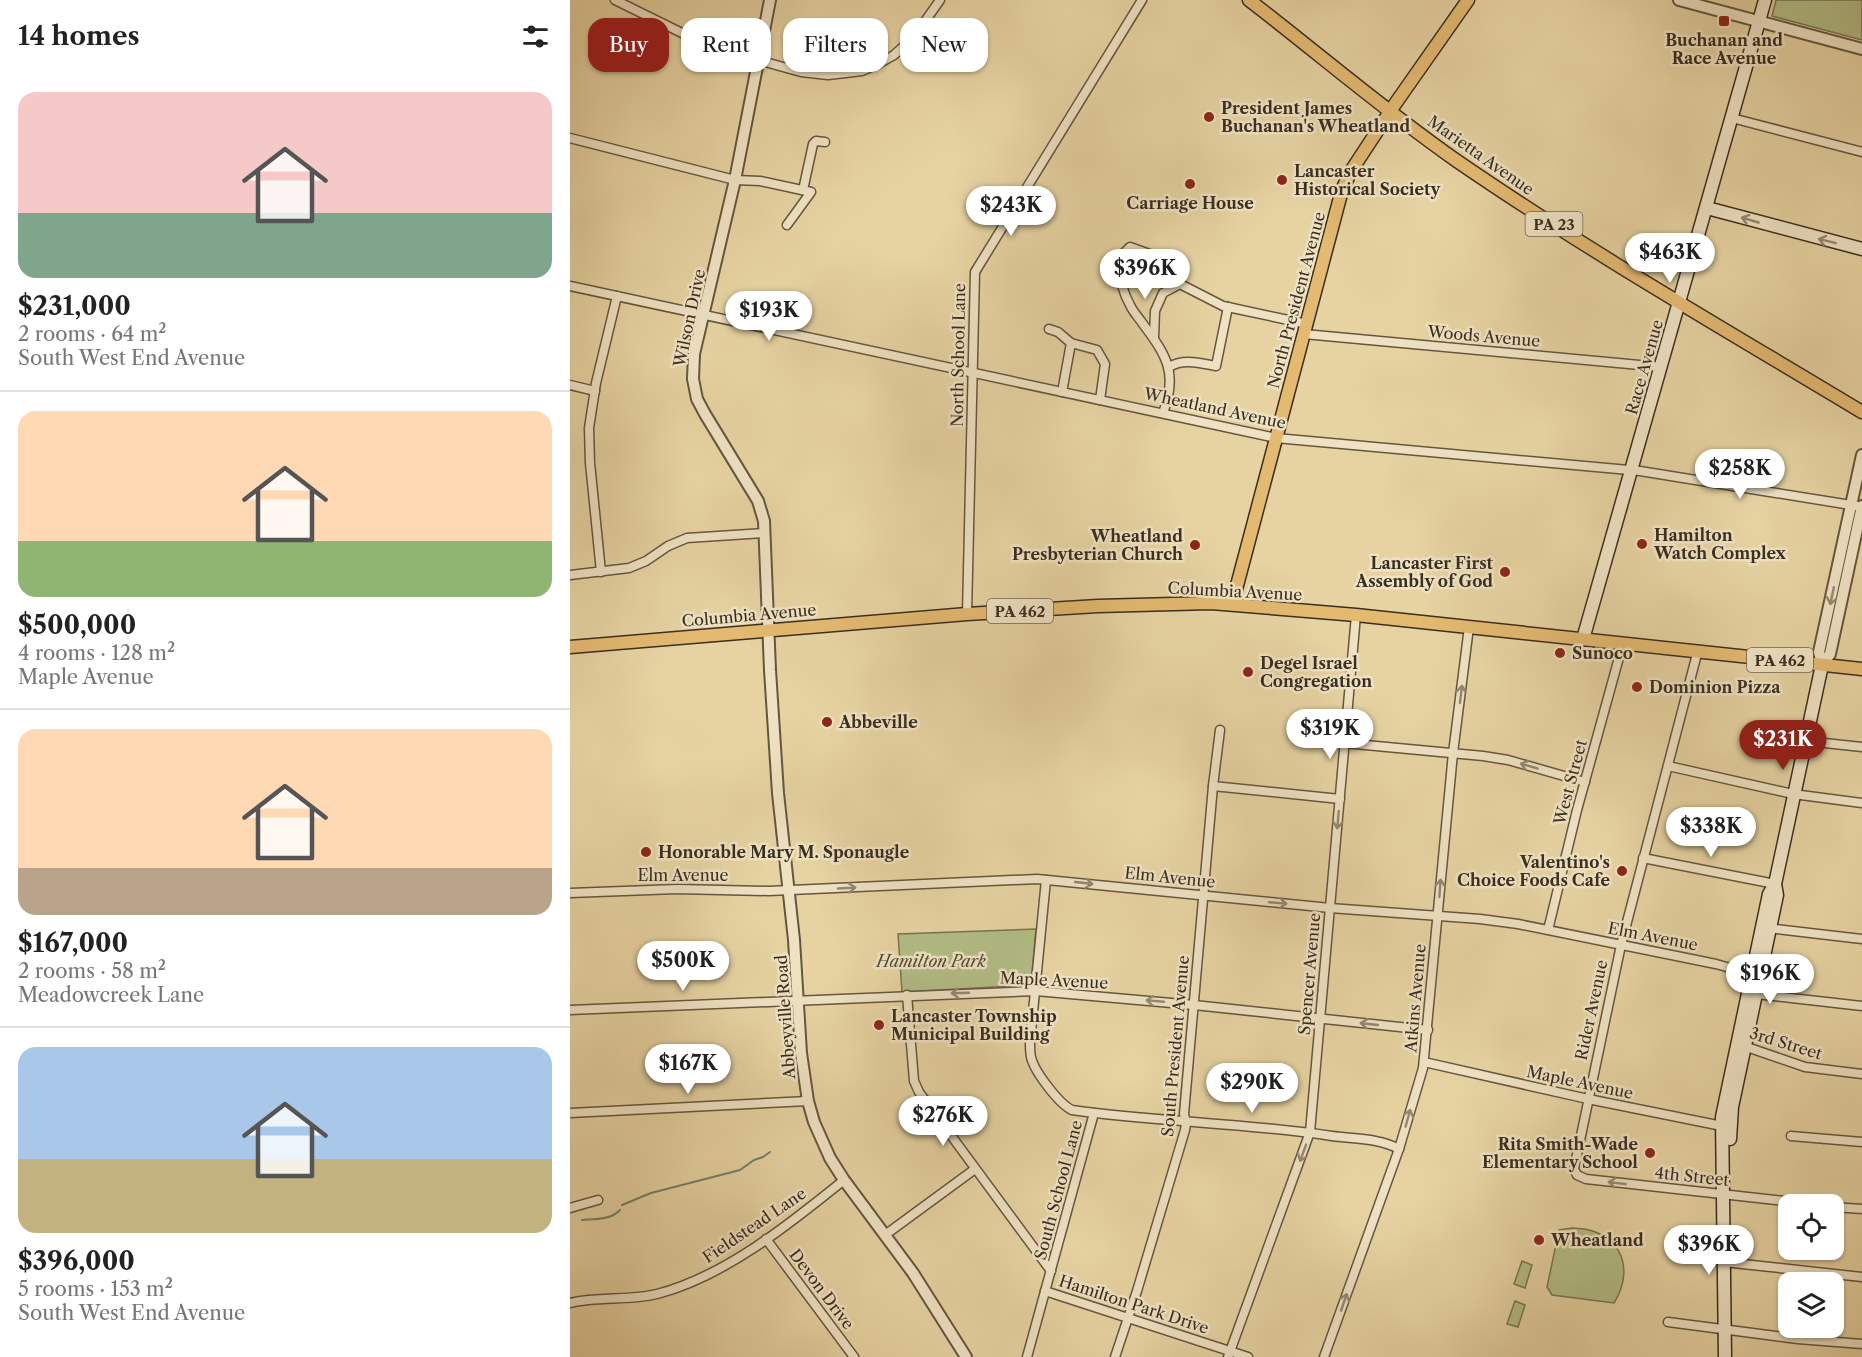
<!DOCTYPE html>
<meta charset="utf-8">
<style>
:root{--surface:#fff;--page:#f2f2f2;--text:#222;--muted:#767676;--line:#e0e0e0;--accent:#8f2418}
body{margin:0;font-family:"Libre Caslon Text",serif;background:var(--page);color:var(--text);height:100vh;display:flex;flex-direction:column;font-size:22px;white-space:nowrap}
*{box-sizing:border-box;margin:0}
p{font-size:20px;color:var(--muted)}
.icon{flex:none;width:33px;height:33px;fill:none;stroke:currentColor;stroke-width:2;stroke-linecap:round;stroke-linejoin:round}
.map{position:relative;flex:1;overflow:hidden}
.details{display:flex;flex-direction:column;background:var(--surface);width:570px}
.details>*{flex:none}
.banner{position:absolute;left:18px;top:18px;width:570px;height:54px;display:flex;gap:12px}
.tools{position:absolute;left:1208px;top:1194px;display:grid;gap:12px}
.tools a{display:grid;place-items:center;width:66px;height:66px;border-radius:12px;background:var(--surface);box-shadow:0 2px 4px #0004;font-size:30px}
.price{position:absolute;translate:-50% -51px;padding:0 14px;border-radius:21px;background:#fff;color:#222;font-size:20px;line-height:39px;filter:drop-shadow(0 2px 3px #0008)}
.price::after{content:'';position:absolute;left:50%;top:36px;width:18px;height:14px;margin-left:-9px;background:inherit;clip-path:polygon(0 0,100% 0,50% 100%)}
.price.selected{background:var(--accent);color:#fff}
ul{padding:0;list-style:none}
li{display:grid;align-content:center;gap:12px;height:318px;padding:0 18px}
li+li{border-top:2px solid var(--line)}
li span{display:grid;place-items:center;height:186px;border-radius:18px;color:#555}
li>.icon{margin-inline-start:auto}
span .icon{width:108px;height:108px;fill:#fffc;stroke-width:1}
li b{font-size:26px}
h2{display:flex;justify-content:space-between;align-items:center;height:72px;padding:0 18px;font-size:26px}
.tag{padding:0 21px;border-radius:18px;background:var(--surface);box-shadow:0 2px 4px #0004;font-size:21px;line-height:54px}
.tag.selected{background:var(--accent);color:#fff}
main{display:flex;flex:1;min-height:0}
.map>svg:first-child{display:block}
.green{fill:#b3bd86;stroke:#767653;stroke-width:1.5}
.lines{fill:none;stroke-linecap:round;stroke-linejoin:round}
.stream{stroke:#72816d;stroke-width:2}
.minor-casing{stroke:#645740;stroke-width:11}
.tertiary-casing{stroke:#645740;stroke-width:14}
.secondary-casing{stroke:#392e20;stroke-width:15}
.primary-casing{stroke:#392e20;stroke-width:15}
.minor{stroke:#efe2c3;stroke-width:8}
.tertiary{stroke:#efe2c3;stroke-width:10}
.secondary{stroke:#efe2c3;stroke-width:12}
.primary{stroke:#e4ba71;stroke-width:12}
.oneway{stroke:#948872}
.poi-dot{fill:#8f2418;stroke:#efe2c3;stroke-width:2}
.labels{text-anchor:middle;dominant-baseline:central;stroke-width:5;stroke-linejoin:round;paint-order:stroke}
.shield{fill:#efe2c3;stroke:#706451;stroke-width:1.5}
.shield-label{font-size:15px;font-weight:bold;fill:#392e20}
.poi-label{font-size:16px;font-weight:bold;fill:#392e20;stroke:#efe2c3;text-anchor:start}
.street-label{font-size:16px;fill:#392e20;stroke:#efe2c3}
.park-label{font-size:16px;font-style:italic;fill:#514b34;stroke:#efe2c3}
</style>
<main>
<section class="details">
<h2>14 homes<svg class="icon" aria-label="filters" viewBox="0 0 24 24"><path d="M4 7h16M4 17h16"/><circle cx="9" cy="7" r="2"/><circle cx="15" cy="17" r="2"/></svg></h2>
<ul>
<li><span style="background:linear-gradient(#f6c9c9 65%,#7fa58c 0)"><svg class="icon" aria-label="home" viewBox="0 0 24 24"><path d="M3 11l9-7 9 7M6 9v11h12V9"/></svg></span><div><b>$231,000</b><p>2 rooms · 64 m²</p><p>South West End Avenue</p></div></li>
<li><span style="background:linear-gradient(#ffd9b3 70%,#8fb573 0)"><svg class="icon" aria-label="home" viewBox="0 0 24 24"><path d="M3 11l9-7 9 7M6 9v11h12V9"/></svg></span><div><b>$500,000</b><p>4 rooms · 128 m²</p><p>Maple Avenue</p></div></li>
<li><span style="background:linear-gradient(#ffd9b3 75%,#b9a48a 0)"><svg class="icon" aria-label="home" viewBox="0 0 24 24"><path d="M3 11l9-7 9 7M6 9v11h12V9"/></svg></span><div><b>$167,000</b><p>2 rooms · 58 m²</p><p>Meadowcreek Lane</p></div></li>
<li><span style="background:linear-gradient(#a9c7e8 60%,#c2b280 0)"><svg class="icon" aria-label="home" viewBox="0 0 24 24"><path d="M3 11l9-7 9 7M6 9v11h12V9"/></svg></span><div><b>$396,000</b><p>5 rooms · 153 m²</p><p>South West End Avenue</p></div></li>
</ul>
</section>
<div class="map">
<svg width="1292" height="1357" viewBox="0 0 1292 1357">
<rect width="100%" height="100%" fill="#e7d3a2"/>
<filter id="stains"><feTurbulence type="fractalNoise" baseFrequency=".00333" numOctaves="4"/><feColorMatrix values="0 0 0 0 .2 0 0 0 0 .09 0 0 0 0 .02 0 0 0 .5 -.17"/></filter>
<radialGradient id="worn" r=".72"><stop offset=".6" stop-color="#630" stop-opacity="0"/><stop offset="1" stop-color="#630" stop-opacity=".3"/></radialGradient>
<g class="green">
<path d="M1206,0h86v40l-90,-24z"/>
<path d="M466,929l-5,56 -129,7 -4,-58z"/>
<path d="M1002,1228c44,0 66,36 42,75l-62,-8 -5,-8 12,-57z"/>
<path d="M952,1261l10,4 -7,23 -11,-4z"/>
<path d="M945,1301l10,4 -7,22 -11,-3z"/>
</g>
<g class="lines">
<g class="stream">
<path d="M52,1205l29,-12 89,-23 14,-10 9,-3 7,-5"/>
<path d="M12,1220c12,-1 29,0 38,-10"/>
</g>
<defs>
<g id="minor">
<path d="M45,0l71,35 72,25 43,12 27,3 34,-4 16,-7 16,-9 20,-18 26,-37"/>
<path d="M1162,118l130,34"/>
<path d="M0,138l165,42 25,1 51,11 -24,33"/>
<path d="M233,190l10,-46 3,-3 9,1"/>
<path d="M0,286l706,152 364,33 217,35"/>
<path d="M479,329l9,3 13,11 26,7 8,14 -5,36"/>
<path d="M734,334l357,33"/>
<path d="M584,337l1,-26 8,-18 17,-9"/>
<path d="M599,367c14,-9 31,-4 47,-1l12,-59"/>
<path d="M0,385l25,6"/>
<path d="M492,392l9,-49"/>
<path d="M593,413c15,-39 4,-57 -20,-89 -4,-6 -10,-12 -13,-19 -8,-14 -11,-29 -13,-45l13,-13 25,9 25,28 43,22 84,18"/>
<path d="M31,572l-11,-109 -1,-35 7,-45 21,-87"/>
<path d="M0,575l59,-7 17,-7 22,-15 19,-8 78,-5"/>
<path d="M397,614l8,-342 167,-272"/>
<path d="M1128,650l-77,295 -47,224 3,6 9,4 226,25"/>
<path d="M1236,741l56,6"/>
<path d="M774,743l139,13 25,4 77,22"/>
<path d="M1098,766l125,28 69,9"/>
<path d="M643,786l127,13"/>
<path d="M1073,858l132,26"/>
<path d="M476,880l-16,162c0,5 0,10 1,15 3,14 28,47 41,53 86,12 174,13 260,26 23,3 47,2 67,13"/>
<path d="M0,893l107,-4 92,2 268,-12 293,29 150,11 38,5 198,40 39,11"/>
<path d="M1197,928l95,11"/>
<path d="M978,930l29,-120 46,-167"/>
<path d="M1186,994l106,12"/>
<path d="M337,995l7,86 5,11 132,179"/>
<path d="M0,1010l466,-19 158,14 234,25"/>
<path d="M1171,1045l64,22 57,7"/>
<path d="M854,1062l164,37 139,28"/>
<path d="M0,1113l238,-12"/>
<path d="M1221,1136l71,6"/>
<path d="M1263,1207l29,2"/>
<path d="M0,1208l28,-8"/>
<path d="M315,1235l90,-66"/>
<path d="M196,1239l88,118"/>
<path d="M1154,1262l138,15"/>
<path d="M475,1291l203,66"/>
<path d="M0,1303c28,-7 59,-2 87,-9 67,-17 134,-71 187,-114"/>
<path d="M1098,1322l130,17 64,5"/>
<path d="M457,1357l67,-244"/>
<path d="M545,1357l22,-66 48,-161 1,-6 -2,-10 29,-328 7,-56"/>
<path d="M658,1357l82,-225 46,-517"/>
<path d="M754,1357l75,-208 24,-81 30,-315 16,-126"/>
</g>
<g id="tertiary">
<path d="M200,0l-35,180 -41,174 -1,25 4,20 8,15 53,87 6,20 6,149 8,123 16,147 7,113 7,48 6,21 16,36 14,22 69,93 53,84"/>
<path d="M1109,0l183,49"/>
<path d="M1252,665l-3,-13 43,-197"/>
<path d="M1252,665l8,-11 32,-148"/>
</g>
<g id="secondary">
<path d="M1137,208l155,41"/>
<path d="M1013,639l182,-639"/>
<path d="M1160,1139l2,-32 45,-212 -2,-11"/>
<path d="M1155,1357l-3,-240 47,-223 6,-10 47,-219"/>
</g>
<g id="primary">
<path d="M679,0c69,53 136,111 208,161 131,90 269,169 405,251"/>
<path d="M666,604l-1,-11 107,-403 9,-19 44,-67 73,-104"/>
<path d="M0,647l397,-33 131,-8 113,-3 145,12 506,54"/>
</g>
</defs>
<use href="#minor" class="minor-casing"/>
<use href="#tertiary" class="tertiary-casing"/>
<use href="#secondary" class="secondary-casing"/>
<use href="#primary" class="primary-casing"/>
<use href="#minor" class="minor"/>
<use href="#tertiary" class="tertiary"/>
<use href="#secondary" class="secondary"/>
<use href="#primary" class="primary"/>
</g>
<defs><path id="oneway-shaft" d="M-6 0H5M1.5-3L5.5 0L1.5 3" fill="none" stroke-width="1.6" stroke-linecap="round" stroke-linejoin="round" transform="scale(1.5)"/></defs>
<g class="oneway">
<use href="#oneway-shaft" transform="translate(1180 220) rotate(-164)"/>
<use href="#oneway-shaft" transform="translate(1257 241) rotate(-166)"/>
<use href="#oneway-shaft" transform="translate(1262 596) rotate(102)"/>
<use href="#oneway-shaft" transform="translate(891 694) rotate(-83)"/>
<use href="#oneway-shaft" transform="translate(959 766) rotate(-164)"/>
<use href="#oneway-shaft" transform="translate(768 820) rotate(95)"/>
<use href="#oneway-shaft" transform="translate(514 883) rotate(6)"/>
<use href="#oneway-shaft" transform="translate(277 888) rotate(-3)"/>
<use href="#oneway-shaft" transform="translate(870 888) rotate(-86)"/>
<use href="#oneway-shaft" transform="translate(708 903) rotate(5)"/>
<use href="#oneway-shaft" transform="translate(390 993) rotate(178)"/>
<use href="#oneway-shaft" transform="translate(585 1001) rotate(-175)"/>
<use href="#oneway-shaft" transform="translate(799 1024) rotate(-174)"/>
<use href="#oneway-shaft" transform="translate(838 1118) rotate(-74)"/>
<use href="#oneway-shaft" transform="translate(733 1153) rotate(110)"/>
<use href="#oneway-shaft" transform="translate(1047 1183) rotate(-173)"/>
<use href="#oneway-shaft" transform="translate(774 1302) rotate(-71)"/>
</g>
<g class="poi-dot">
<rect x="1148" y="15" width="12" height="12" rx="3"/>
<circle cx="639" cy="117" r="6"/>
<circle cx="712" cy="180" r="6"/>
<circle cx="620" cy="184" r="6"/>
<circle cx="1072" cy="544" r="6"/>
<circle cx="625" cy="545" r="6"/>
<circle cx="935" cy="572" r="6"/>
<circle cx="990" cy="653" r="6"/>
<circle cx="678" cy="672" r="6"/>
<circle cx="1067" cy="687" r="6"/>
<circle cx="257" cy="722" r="6"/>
<circle cx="76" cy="852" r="6"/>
<circle cx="1052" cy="871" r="6"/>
<circle cx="309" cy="1025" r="6"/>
<circle cx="1080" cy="1153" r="6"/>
<circle cx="969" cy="1240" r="6"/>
</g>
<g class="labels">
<g class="shield">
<rect x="955.5" y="212" width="57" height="24" rx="4.5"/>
<rect x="417" y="599" width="66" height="24" rx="4.5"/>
<rect x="1177" y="648" width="66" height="24" rx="4.5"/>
</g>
<g class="shield-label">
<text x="984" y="224">PA 23</text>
<text x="450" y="611">PA 462</text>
<text x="1210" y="660">PA 462</text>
</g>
<g class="poi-label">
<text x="1154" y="40" text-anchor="middle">Buchanan and<tspan x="1154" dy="18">Race Avenue</tspan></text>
<text x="651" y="108">President James<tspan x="651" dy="18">Buchanan's Wheatland</tspan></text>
<text x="724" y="171">Lancaster<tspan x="724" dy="18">Historical Society</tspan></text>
<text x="620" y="203" text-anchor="middle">Carriage House</text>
<text x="1084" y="535">Hamilton<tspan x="1084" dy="18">Watch Complex</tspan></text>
<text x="613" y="536" text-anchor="end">Wheatland<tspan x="613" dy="18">Presbyterian Church</tspan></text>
<text x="923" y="563" text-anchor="end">Lancaster First<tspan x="923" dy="18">Assembly of God</tspan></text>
<text x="1002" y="653">Sunoco</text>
<text x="690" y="663">Degel Israel<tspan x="690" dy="18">Congregation</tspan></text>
<text x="1079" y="687">Dominion Pizza</text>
<text x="269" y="722">Abbeville</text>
<text x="88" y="852">Honorable Mary M. Sponaugle</text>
<text x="1040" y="862" text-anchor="end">Valentino's<tspan x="1040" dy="18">Choice Foods Cafe</tspan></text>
<text x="321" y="1016">Lancaster Township<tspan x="321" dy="18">Municipal Building</tspan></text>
<text x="1068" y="1144" text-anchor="end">Rita Smith-Wade<tspan x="1068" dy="18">Elementary School</tspan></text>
<text x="981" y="1240">Wheatland</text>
</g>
<g class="street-label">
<text transform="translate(911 155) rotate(35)">Marietta Avenue</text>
<text transform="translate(726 300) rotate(-75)">North President Avenue</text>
<text transform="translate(119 318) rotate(-78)">Wilson Drive</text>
<text transform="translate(914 336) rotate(5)">Woods Avenue</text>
<text transform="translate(388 355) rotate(-89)">North School Lane</text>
<text transform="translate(1074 367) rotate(-74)">Race Avenue</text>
<text transform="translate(645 408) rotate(12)">Wheatland Avenue</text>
<text transform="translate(665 591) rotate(3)">Columbia Avenue</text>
<text transform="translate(179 615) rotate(-5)">Columbia Avenue</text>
<text transform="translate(1000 782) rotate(-75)">West Street</text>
<text x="113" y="875">Elm Avenue</text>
<text transform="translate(600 877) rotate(6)">Elm Avenue</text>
<text transform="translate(1083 936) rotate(11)">Elm Avenue</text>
<text transform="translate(739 974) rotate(-85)">Spencer Avenue</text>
<text transform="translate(484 980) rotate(3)">Maple Avenue</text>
<text transform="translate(845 998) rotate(-85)">Atkins Avenue</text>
<text transform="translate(1021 1010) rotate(-78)">Rider Avenue</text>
<text transform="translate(215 1017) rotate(-94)">Abbeyville Road</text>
<text transform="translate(1216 1043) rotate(17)">3rd Street</text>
<text transform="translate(605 1046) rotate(-85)">South President Avenue</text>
<text transform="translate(1010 1082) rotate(12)">Maple Avenue</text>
<text transform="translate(1122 1176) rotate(6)">4th Street</text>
<text transform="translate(488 1190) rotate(-75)">South School Lane</text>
<text transform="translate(184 1225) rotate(-34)">Fieldstead Lane</text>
<text transform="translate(252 1289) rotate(53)">Devon Drive</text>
<text transform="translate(564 1304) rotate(18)">Hamilton Park Drive</text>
</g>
<g class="park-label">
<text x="361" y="961">Hamilton Park</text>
</g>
</g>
<rect width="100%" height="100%" filter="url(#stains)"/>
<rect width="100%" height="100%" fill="url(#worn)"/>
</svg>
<div class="tools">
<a><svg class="icon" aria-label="locate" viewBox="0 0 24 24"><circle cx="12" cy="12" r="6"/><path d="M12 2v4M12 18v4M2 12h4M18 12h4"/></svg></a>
<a><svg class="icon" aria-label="layers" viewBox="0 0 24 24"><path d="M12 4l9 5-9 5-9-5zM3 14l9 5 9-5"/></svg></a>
</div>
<b class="price" style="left:441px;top:237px">$243K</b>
<b class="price" style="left:1100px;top:284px">$463K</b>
<b class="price" style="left:575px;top:300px">$396K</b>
<b class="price" style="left:199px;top:342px">$193K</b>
<b class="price" style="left:1170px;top:500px">$258K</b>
<b class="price" style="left:760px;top:760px">$319K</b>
<b class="price selected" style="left:1213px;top:771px">$231K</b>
<b class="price" style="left:1141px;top:858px">$338K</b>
<b class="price" style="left:113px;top:992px">$500K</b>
<b class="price" style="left:1200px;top:1005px">$196K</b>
<b class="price" style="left:118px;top:1095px">$167K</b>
<b class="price" style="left:682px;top:1114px">$290K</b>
<b class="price" style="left:373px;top:1147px">$276K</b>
<b class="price" style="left:1139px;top:1276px">$396K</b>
<div class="banner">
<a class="tag selected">Buy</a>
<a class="tag">Rent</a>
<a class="tag">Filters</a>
<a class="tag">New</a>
</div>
</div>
</main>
